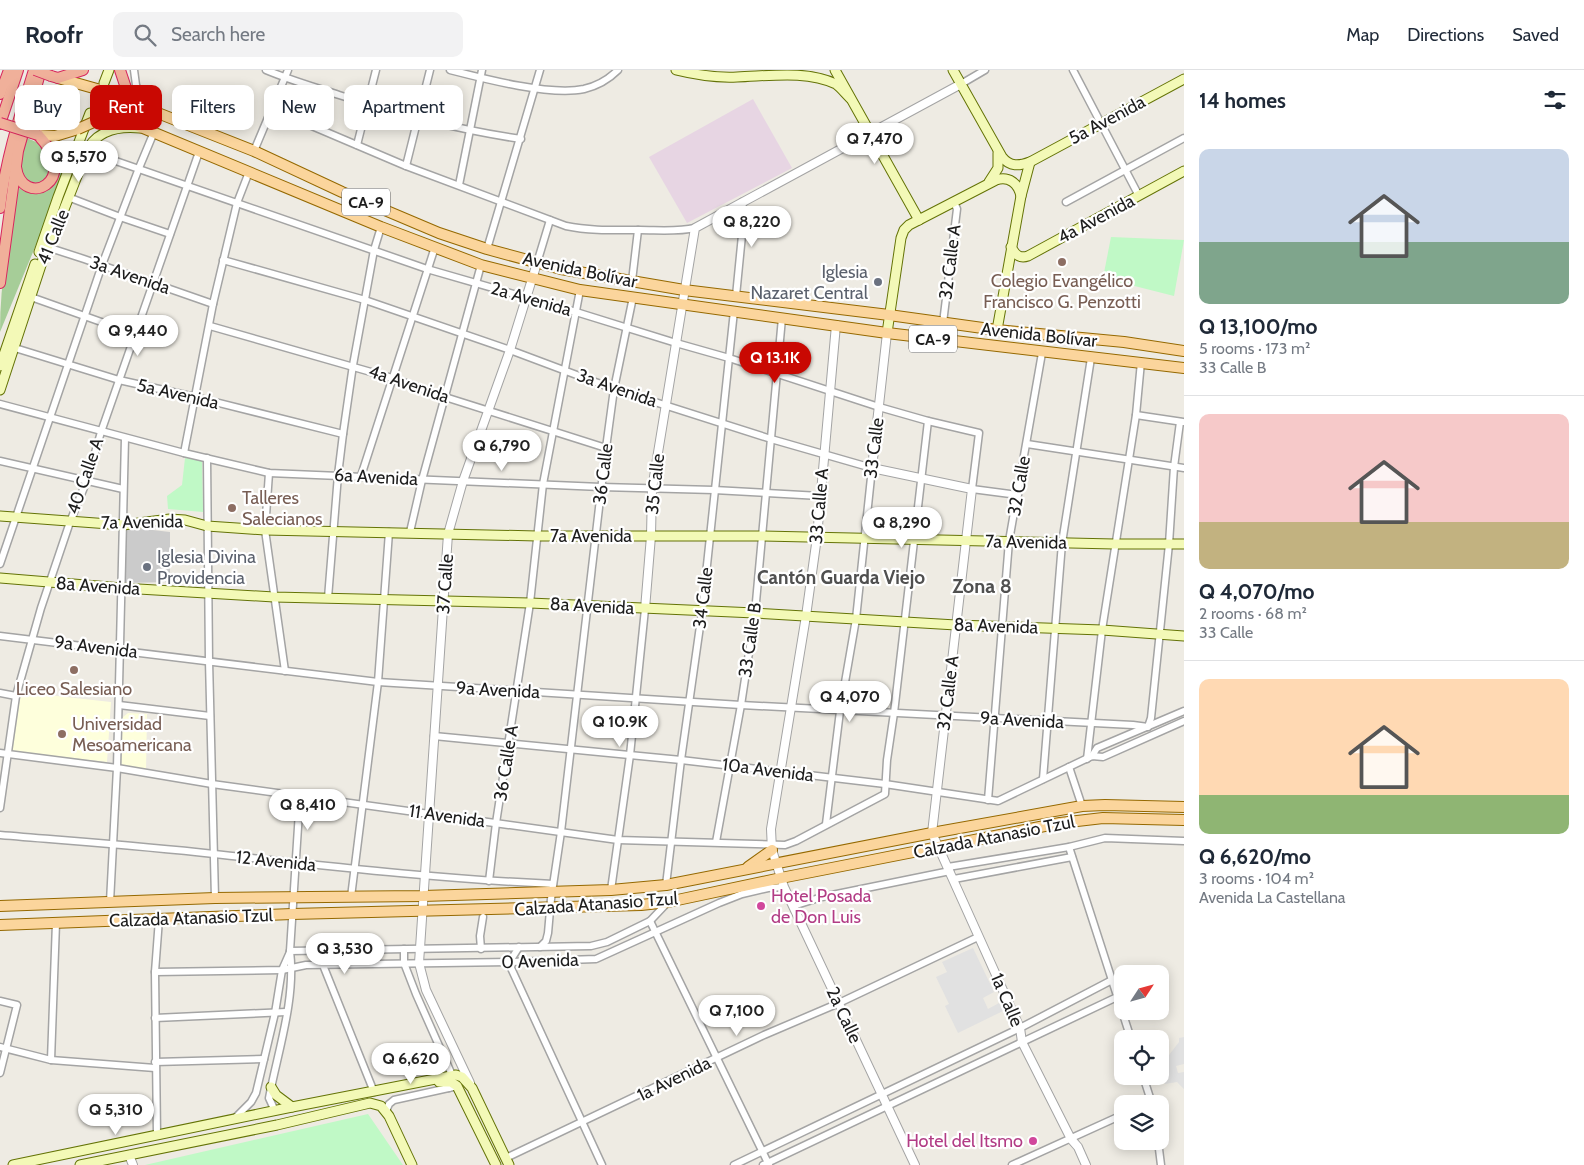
<!DOCTYPE html>
<meta charset="utf-8">
<style>
:root{--surface:#fff;--page:#f2f2f3;--text:#1f2937;--muted:#747a83;--line:#e0e1e3;--accent:#c90802}
body{margin:0;font-family:Cabin,sans-serif;background:var(--page);color:var(--text);height:100vh;display:flex;flex-direction:column;font-size:19px;white-space:nowrap}
*{box-sizing:border-box;margin:0}
p{font-size:16px;color:var(--muted)}
.icon{flex:none;width:28px;height:28px;fill:none;stroke:currentColor;stroke-width:2;stroke-linecap:round;stroke-linejoin:round}
.map{position:relative;flex:1;overflow:hidden}
.sheet{display:flex;flex-direction:column;background:var(--surface);width:400px}
.sheet>*{flex:none}
.top-card{position:absolute;left:15px;top:15px;width:475px;height:45px;display:flex;gap:10px}
.needle{width:32px;rotate:54deg}
.fabs{position:absolute;left:1114px;top:895px;display:grid;gap:10px}
.fabs a{display:grid;place-items:center;width:55px;height:55px;border-radius:10px;background:var(--surface);box-shadow:0 2px 12px #0003;font-size:25px}
.price{position:absolute;translate:-50% -42px;padding:0 11px;border-radius:18px;background:#fff;color:#222;font-size:16px;line-height:32px;filter:drop-shadow(0 1px 2px #0008)}
.price::after{content:'';position:absolute;left:50%;top:30px;width:15px;height:11px;margin-left:-8px;background:inherit;clip-path:polygon(0 0,100% 0,50% 100%)}
.price.selected{background:var(--accent);color:#fff}
ul{padding:0;list-style:none}
li{display:grid;align-content:center;gap:10px;height:265px;padding:0 15px}
li+li{border-top:1px solid var(--line)}
li span{display:grid;place-items:center;height:155px;border-radius:10px;color:#555}
li>.icon{margin-inline-start:auto}
span .icon{width:90px;height:90px;fill:#fffc;stroke-width:1}
li b{font-size:21px}
h2{display:flex;justify-content:space-between;align-items:center;height:60px;padding:0 15px;font-size:21px}
.pill{padding:0 18px;border-radius:10px;background:var(--surface);box-shadow:0 2px 12px #0003;font-size:18px;line-height:45px}
.pill.selected{background:var(--accent);color:#fff}
header{display:flex;align-items:center;gap:30px;box-sizing:border-box;height:70px;padding:0 25px;background:var(--surface);border-bottom:1px solid var(--line)}
header strong{font-size:24px}
nav{display:flex;gap:28px;margin-inline-start:auto;font-size:18px}
.search{width:350px;height:45px;background:var(--page);display:flex;align-items:center;gap:12px;box-sizing:border-box;padding:0 18px;border-radius:10px;color:var(--muted);font-size:19px}
main{display:flex;flex:1;min-height:0}
.map>svg:first-child{display:block}
.industrial{fill:#e7d5e3}
.education{fill:#feffdc}
.religious{fill:#cbcbcb}
.forest{fill:#a6cd98}
.park{fill:#c0f9c6}
.parking{fill:#e1e1e1}
.lines{fill:none;stroke-linecap:round;stroke-linejoin:round}
.secondary-tunnel{stroke:#c4c2bb;stroke-width:9;stroke-dasharray:9 4.5;stroke-linecap:butt}
.minor-casing{stroke:#a4a4a4;stroke-width:9}
.tertiary-casing{stroke:#a4a4a4;stroke-width:10}
.secondary-casing{stroke:#647306;stroke-width:11}
.primary-casing{stroke:#956901;stroke-width:12}
.trunk-casing{stroke:#d7255d;stroke-width:12}
.minor{stroke:#fff;stroke-width:6}
.tertiary{stroke:#fff;stroke-width:8}
.secondary{stroke:#f3f9b7;stroke-width:9}
.primary{stroke:#fbd59c;stroke-width:10}
.trunk{stroke:#f0b09a;stroke-width:10}
.primary-bridge-casing{stroke:#956901;stroke-width:12;stroke-linecap:butt}
.trunk-bridge-casing{stroke:#d7255d;stroke-width:12;stroke-linecap:butt}
.primary-bridge{stroke:#fbd59c;stroke-width:10}
.trunk-bridge{stroke:#f0b09a;stroke-width:10}
.education-dot{fill:#8d6e63;stroke:#fff;stroke-width:2}
.worship-dot{fill:#6b7280;stroke:#fff;stroke-width:2}
.hotel-dot{fill:#d1479c;stroke:#fff;stroke-width:2}
.labels{text-anchor:middle;dominant-baseline:central;stroke-width:4.5;stroke-linejoin:round;paint-order:stroke}
.shield{fill:#fff;stroke:#616161;stroke-width:1}
.shield-label{font-size:16px;font-weight:bold;fill:#1d1d1d}
.street-label{font-size:18px;fill:#1d1d1d;stroke:#fff}
.worship-label{font-size:18px;fill:#5b616d;stroke:#fff;text-anchor:end}
.education-label{font-size:18px;fill:#785e54;stroke:#fff}
.hotel-label{font-size:18px;fill:#b23c85;stroke:#fff;text-anchor:start}
.neighbourhood-label{font-size:19px;font-weight:bold;fill:#505050;stroke:#fff}
.quarter-label{font-size:20px;font-weight:bold;fill:#505050;stroke:#fff}
</style>
<header>
<strong>Roofr</strong>
<div class="search"><svg class="icon" aria-label="search" viewBox="0 0 24 24"><circle cx="10" cy="10" r="6"/><path d="M15 15l6 6"/></svg>Search here</div>
<nav><a>Map</a><a>Directions</a><a>Saved</a></nav>
</header>
<main>
<div class="map">
<svg width="1184" height="1095" viewBox="0 0 1184 1095">
<rect width="100%" height="100%" fill="#eeebe3"/>
<path class="industrial" d="M753,29l39,69 -105,55 -38,-66z"/>
<g class="education">
<path d="M21,622l90,10 -4,60 -95,-11z"/>
<path d="M128,643l19,1 -1,58 -25,-6 2,-49z"/>
</g>
<path class="religious" d="M127,457l43,5v50l-48,1z"/>
<g class="forest">
<path d="M43,19l11,4 8,13c-3,18 -15,16 -29,11z"/>
<path d="M27,68l16,7c8,19 13,23 -3,39h-8c-3,-3 -7,-6 -9,-9 -7,-10 -1,-27 4,-37z"/>
<path d="M60,82l9,1 -17,53 -52,126c0,-48 8,-97 19,-144 34,17 37,-10 41,-36z"/>
</g>
<g class="park">
<path d="M1111,167l73,3 -10,56 -71,-18z"/>
<path d="M185,388l17,2 1,52 -35,-3 -1,-13 15,-11z"/>
<path d="M368,1044l35,51h-258z"/>
</g>
<g class="parking">
<path d="M973,878l21,44 -11,6 5,11 11,-6 4,8 -45,22 -13,-27 4,-2 -13,-27 11,-5 -5,-10z"/>
<path d="M1184,967v27l-8,2 2,7 6,-1v17l-7,-7 -12,2 -3,-23 4,-2 13,-17v-4z"/>
</g>
<g class="lines">
<path class="secondary-tunnel" d="M93,44l11,-30"/>
<defs>
<g id="minor">
<path d="M134,0l2,15 8,20"/>
<path d="M266,0c24,10 48,17 73,25 59,19 120,35 182,44"/>
<path d="M450,0c35,9 100,26 134,19 13,-3 25,-10 34,-19"/>
<path d="M1073,0l66,126"/>
<path d="M961,14l24,-14"/>
<path d="M272,39l134,57 160,60c24,5 49,4 74,4 18,0 37,2 55,-2"/>
<path d="M357,75l19,-75"/>
<path d="M87,81l340,118 149,43 100,31 53,15 150,49 49,14 51,12 -7,56 46,6"/>
<path d="M254,81l34,-81"/>
<path d="M406,96l24,-96"/>
<path d="M459,115l23,-115"/>
<path d="M68,127l52,20 50,17"/>
<path d="M1066,132l118,-64"/>
<path d="M47,177l37,12 129,45"/>
<path d="M487,179l53,-179"/>
<path d="M223,190l142,40 145,50 104,39 157,50 101,29 -16,151 -16,92 -14,113"/>
<path d="M537,193l13,-43"/>
<path d="M632,211l6,-51"/>
<path d="M736,226l8,-81 -2,-13"/>
<path d="M31,227l104,37"/>
<path d="M943,253l14,-114 -3,-7"/>
<path d="M210,256l182,52 53,19 161,51"/>
<path d="M15,278l104,32 76,17 148,37"/>
<path d="M0,334l184,49 85,20 332,14 113,3 106,6"/>
<path d="M1136,345l47,7"/>
<path d="M1027,374l157,24"/>
<path d="M184,383l29,-149 24,-101 12,-31"/>
<path d="M207,388l2,203 6,237"/>
<path d="M0,391l123,28"/>
<path d="M269,403l-4,57 20,141"/>
<path d="M361,406l74,-229"/>
<path d="M410,462l12,-52 59,-215"/>
<path d="M0,494l102,-299 37,-97 15,-36"/>
<path d="M328,528l10,-123 5,-41 10,-69 21,-115 7,-23"/>
<path d="M0,566l378,46 363,23 392,20 15,2 3,-9 18,-174 5,-77 6,-45"/>
<path d="M0,623l16,3"/>
<path d="M119,635l91,11"/>
<path d="M434,666l247,24 204,24 113,17 94,-45 11,1 81,-36"/>
<path d="M0,683l117,15 95,16 406,56 167,5 11,-4 89,-47 2,-34 7,-47 34,-292"/>
<path d="M1092,686l5,-8 87,-37"/>
<path d="M1087,689l15,-129 34,-215 5,-53"/>
<path d="M1069,697l13,39"/>
<path d="M1043,709l19,-236 29,-185"/>
<path d="M988,730l21,-259 33,-188"/>
<path d="M0,738l16,-112 25,-88 29,-86 17,-42 14,-48 98,-280"/>
<path d="M0,765c71,6 143,11 214,19 113,12 226,25 339,30"/>
<path d="M716,772l25,-137 14,-92 27,-295"/>
<path d="M1069,777l62,192"/>
<path d="M948,797l121,-20 36,-9 79,3"/>
<path d="M954,809l118,-22"/>
<path d="M489,811l7,-58 34,-220 13,-119 37,-194"/>
<path d="M666,815l15,-125 21,-148 32,-301"/>
<path d="M611,820l19,-135 15,-146"/>
<path d="M351,827l27,-215 11,-150"/>
<path d="M110,832l7,-134 8,-330"/>
<path d="M793,836l29,-9 128,-26"/>
<path d="M650,851l119,244"/>
<path d="M519,877l-7,11 -1,10 91,197"/>
<path d="M540,877l6,-6 2,-8 3,-34 10,-67 45,-384 8,-59 19,-92"/>
<path d="M404,879v14l12,31 36,81 -3,13"/>
<path d="M481,879l-1,-13 3,-19"/>
<path d="M290,881l301,-5 16,-4 43,-21 18,-19"/>
<path d="M323,895l51,127"/>
<path d="M155,902l127,-2 24,-5 205,-3 85,-3 123,-56 23,-9 26,-6 16,-1"/>
<path d="M0,931l17,4 -17,68"/>
<path d="M155,948l131,-6"/>
<path d="M0,977l51,13 104,8"/>
<path d="M51,990l5,-137"/>
<path d="M155,992l109,-3"/>
<path d="M1143,1006l9,28"/>
<path d="M275,1041l-6,-13c9,-47 27,-100 21,-147l10,-155"/>
<path d="M386,1041l3,-7 5,-4 59,-13"/>
<path d="M234,1049l17,-17 5,-9 19,-80 7,-43 8,-18"/>
<path d="M157,1065l-2,-163 4,-53"/>
<path d="M1158,1071l3,24"/>
<path d="M506,1088l258,-123 75,-32 139,-66"/>
<path d="M734,1095l286,-137 92,-48"/>
<path d="M763,1095l354,-168"/>
<path d="M1012,1095l110,-50"/>
</g>
<g id="tertiary">
<path d="M836,255l-19,212 -11,79 -35,213 1,21 12,37 131,278"/>
<path d="M887,263l-15,135 100,21 -40,344 88,195 2,14 49,97 7,8 8,18"/>
<path d="M645,539l6,-73 1,-47 43,-261 266,-144"/>
<path d="M470,1013l-44,-93 -7,-27 29,-429 15,-53 47,-131 27,-87"/>
<path d="M129,1085l4,10"/>
</g>
<g id="secondary">
<path d="M676,0c20,5 40,8 61,7 32,-1 70,-7 99,7 5,4 9,9 14,14"/>
<path d="M835,0l84,150"/>
<path d="M953,0l49,87c8,10 17,9 28,5l154,-83"/>
<path d="M104,13l5,-13"/>
<path d="M989,112l9,-14v-15"/>
<path d="M1011,177c4,7 8,12 17,9l156,-85"/>
<path d="M39,182l19,-55 32,-84"/>
<path d="M997,260l24,-134 9,-34"/>
<path d="M887,263l14,-95 3,-8 5,-5 87,-45c13,-4 22,3 25,16"/>
<path d="M0,296l35,-102"/>
<path d="M0,320l47,-143 7,-12 34,-87c11,-18 32,-22 52,-20"/>
<path d="M0,446l123,9 47,-6 15,1 22,6 58,4 272,6h226l351,8h70"/>
<path d="M0,508l122,10 152,9 256,6 225,10 201,12 146,5 82,6"/>
<path d="M439,1012h12l6,4 39,79"/>
<path d="M271,1017l5,8 16,12"/>
<path d="M13,1095l279,-58 164,-32 6,2 10,11 37,77"/>
<path d="M80,1095l197,-40 93,-22 11,3 8,10 23,49"/>
</g>
<g id="primary">
<path d="M58,8l39,11 157,62 88,41 97,41 48,16 74,20 123,21 205,25 108,15 127,12 60,9"/>
<path d="M96,51l15,-3 15,3 255,106 100,38 99,25 307,43 297,35"/>
<path d="M38,65l17,1 23,-7"/>
<path d="M748,797l24,-17"/>
<path d="M0,836l215,-8 208,-2 188,-6 55,-5 266,-52 150,-27 23,-1 79,2"/>
<path d="M0,855l292,-11 349,-9 27,-3 113,-24 279,-55 43,-5 81,2"/>
</g>
<g id="trunk">
<path d="M120,0l8,24 17,14"/>
<path d="M51,6l7,2 25,-8"/>
<path d="M0,24l9,-24"/>
<path d="M0,54l18,-54"/>
<path d="M16,97c6,43 67,15 22,-32"/>
<path d="M0,138c5,-47 20,-93 34,-138"/>
<path d="M0,213l18,-132 23,-81"/>
</g>
</defs>
<use href="#minor" class="minor-casing"/>
<use href="#tertiary" class="tertiary-casing"/>
<use href="#secondary" class="secondary-casing"/>
<use href="#primary" class="primary-casing"/>
<use href="#trunk" class="trunk-casing"/>
<use href="#minor" class="minor"/>
<use href="#tertiary" class="tertiary"/>
<use href="#secondary" class="secondary"/>
<use href="#primary" class="primary"/>
<use href="#trunk" class="trunk"/>
<defs>
<path id="primary-bridge" d="M78,59l18,-8"/>
<g id="trunk-bridge">
<path d="M35,0l16,6"/>
<path d="M0,53l38,12"/>
</g>
</defs>
<use href="#primary-bridge" class="primary-bridge-casing"/>
<use href="#trunk-bridge" class="trunk-bridge-casing"/>
<use href="#primary-bridge" class="primary-bridge"/>
<use href="#trunk-bridge" class="trunk-bridge"/>
</g>
<g class="education-dot">
<circle cx="1062" cy="192" r="5"/>
<circle cx="232" cy="438" r="5"/>
<circle cx="74" cy="600" r="5"/>
<circle cx="62" cy="664" r="5"/>
</g>
<g class="worship-dot">
<circle cx="878" cy="212" r="5"/>
<circle cx="147" cy="497" r="5"/>
</g>
<g class="hotel-dot">
<circle cx="761" cy="836" r="5"/>
<circle cx="1033" cy="1071" r="5"/>
</g>
<g class="labels">
<g class="shield">
<rect x="342" y="118.5" width="48" height="27" rx="4"/>
<rect x="909" y="255.5" width="48" height="27" rx="4"/>
</g>
<g class="shield-label">
<text x="366" y="132">CA-9</text>
<text x="933" y="269">CA-9</text>
</g>
<g class="street-label">
<text transform="translate(1107 50) rotate(-28)">5a Avenida</text>
<text transform="translate(1096 149) rotate(-28)">4a Avenida</text>
<text transform="translate(53 167) rotate(-68)">41 Calle</text>
<text transform="translate(950 192) rotate(-83)">32 Calle A</text>
<text transform="translate(580 200) rotate(12)">Avenida Bolívar</text>
<text transform="translate(130 205) rotate(19)">3a Avenida</text>
<text transform="translate(531 229) rotate(16)">2a Avenida</text>
<text transform="translate(1039 265) rotate(6)">Avenida Bolívar</text>
<text transform="translate(409 314) rotate(19)">4a Avenida</text>
<text transform="translate(617 318) rotate(19)">3a Avenida</text>
<text transform="translate(178 324) rotate(13)">5a Avenida</text>
<text transform="translate(874 378) rotate(-83)">33 Calle</text>
<text transform="translate(603 404) rotate(-83)">36 Calle</text>
<text transform="translate(85 406) rotate(-71)">40 Calle A</text>
<text transform="translate(376 407) rotate(3)">6a Avenida</text>
<text transform="translate(655 414) rotate(-84)">35 Calle</text>
<text transform="translate(1019 416) rotate(-80)">32 Calle</text>
<text transform="translate(819 436) rotate(-85)">33 Calle A</text>
<text transform="translate(142 452) rotate(-1)">7a Avenida</text>
<text x="591" y="466">7a Avenida</text>
<text transform="translate(1026 472) rotate(1)">7a Avenida</text>
<text transform="translate(445 514) rotate(-86)">37 Calle</text>
<text transform="translate(98 516) rotate(4)">8a Avenida</text>
<text transform="translate(703 528) rotate(-83)">34 Calle</text>
<text transform="translate(592 536) rotate(3)">8a Avenida</text>
<text transform="translate(996 556) rotate(2)">8a Avenida</text>
<text transform="translate(750 570) rotate(-82)">33 Calle B</text>
<text transform="translate(96 577) rotate(7)">9a Avenida</text>
<text transform="translate(498 620) rotate(3)">9a Avenida</text>
<text transform="translate(948 623) rotate(-83)">32 Calle A</text>
<text transform="translate(1022 650) rotate(3)">9a Avenida</text>
<text transform="translate(506 693) rotate(-81)">36 Calle A</text>
<text transform="translate(768 700) rotate(7)">10a Avenida</text>
<text transform="translate(447 746) rotate(8)">11 Avenida</text>
<text transform="translate(994 767) rotate(-11)">Calzada Atanasio Tzul</text>
<text transform="translate(276 791) rotate(6)">12 Avenida</text>
<text transform="translate(596 834) rotate(-4)">Calzada Atanasio Tzul</text>
<text transform="translate(191 848) rotate(-2)">Calzada Atanasio Tzul</text>
<text transform="translate(540 891) rotate(-2)">0 Avenida</text>
<text transform="translate(1007 930) rotate(67)">1a Calle</text>
<text transform="translate(844 945) rotate(65)">2a Calle</text>
<text transform="translate(674 1009) rotate(-26)">1a Avenida</text>
</g>
<g class="worship-label">
<text x="868" y="202">Iglesia<tspan x="868" dy="21">Nazaret Central</tspan></text>
<text x="157" y="487" text-anchor="start">Iglesia Divina<tspan x="157" dy="21">Providencia</tspan></text>
</g>
<g class="education-label">
<text x="1062" y="211">Colegio Evangélico<tspan x="1062" dy="21">Francisco G. Penzotti</tspan></text>
<text x="242" y="428" text-anchor="start">Talleres<tspan x="242" dy="21">Salecianos</tspan></text>
<text x="74" y="619">Liceo Salesiano</text>
<text x="72" y="654" text-anchor="start">Universidad<tspan x="72" dy="21">Mesoamericana</tspan></text>
</g>
<g class="hotel-label">
<text x="771" y="826">Hotel Posada<tspan x="771" dy="21">de Don Luis</tspan></text>
<text x="1023" y="1071" text-anchor="end">Hotel del Itsmo</text>
</g>
<g class="neighbourhood-label">
<text x="841" y="507">Cantón Guarda Viejo</text>
</g>
<g class="quarter-label">
<text x="982" y="516">Zona 8</text>
</g>
</g>
</svg>
<div class="fabs">
<a><svg class="needle" viewBox="-14 -14 28 28"><path d="M0-13l5 13h-10z" fill="#e53935"/><path d="M0 13l5-13h-10z" fill="#747a83"/></svg></a>
<a><svg class="icon" aria-label="locate" viewBox="0 0 24 24"><circle cx="12" cy="12" r="6"/><path d="M12 2v4M12 18v4M2 12h4M18 12h4"/></svg></a>
<a><svg class="icon" aria-label="layers" viewBox="0 0 24 24"><path d="M12 4l9 5-9 5-9-5zM3 14l9 5 9-5"/></svg></a>
</div>
<b class="price" style="left:875px;top:95px">Q 7,470</b>
<b class="price" style="left:79px;top:113px">Q 5,570</b>
<b class="price" style="left:752px;top:178px">Q 8,220</b>
<b class="price" style="left:138px;top:287px">Q 9,440</b>
<b class="price selected" style="left:775px;top:314px">Q 13.1K</b>
<b class="price" style="left:502px;top:402px">Q 6,790</b>
<b class="price" style="left:902px;top:479px">Q 8,290</b>
<b class="price" style="left:850px;top:653px">Q 4,070</b>
<b class="price" style="left:620px;top:678px">Q 10.9K</b>
<b class="price" style="left:308px;top:761px">Q 8,410</b>
<b class="price" style="left:345px;top:905px">Q 3,530</b>
<b class="price" style="left:737px;top:967px">Q 7,100</b>
<b class="price" style="left:411px;top:1015px">Q 6,620</b>
<b class="price" style="left:116px;top:1066px">Q 5,310</b>
<div class="top-card">
<a class="pill">Buy</a>
<a class="pill selected">Rent</a>
<a class="pill">Filters</a>
<a class="pill">New</a>
<a class="pill">Apartment</a>
</div>
</div>
<section class="sheet">
<h2>14 homes<svg class="icon" aria-label="filters" viewBox="0 0 24 24"><path d="M4 7h16M4 17h16"/><circle cx="9" cy="7" r="2"/><circle cx="15" cy="17" r="2"/></svg></h2>
<ul>
<li><span style="background:linear-gradient(#c9d6e8 60%,#7fa58c 0)"><svg class="icon" aria-label="home" viewBox="0 0 24 24"><path d="M3 11l9-7 9 7M6 9v11h12V9"/></svg></span><div><b>Q 13,100/mo</b><p>5 rooms · 173 m²</p><p>33 Calle B</p></div></li>
<li><span style="background:linear-gradient(#f6c9c9 70%,#c2b280 0)"><svg class="icon" aria-label="home" viewBox="0 0 24 24"><path d="M3 11l9-7 9 7M6 9v11h12V9"/></svg></span><div><b>Q 4,070/mo</b><p>2 rooms · 68 m²</p><p>33 Calle</p></div></li>
<li><span style="background:linear-gradient(#ffd9b3 75%,#8fb573 0)"><svg class="icon" aria-label="home" viewBox="0 0 24 24"><path d="M3 11l9-7 9 7M6 9v11h12V9"/></svg></span><div><b>Q 6,620/mo</b><p>3 rooms · 104 m²</p><p>Avenida La Castellana</p></div></li>
</ul>
</section>
</main>
